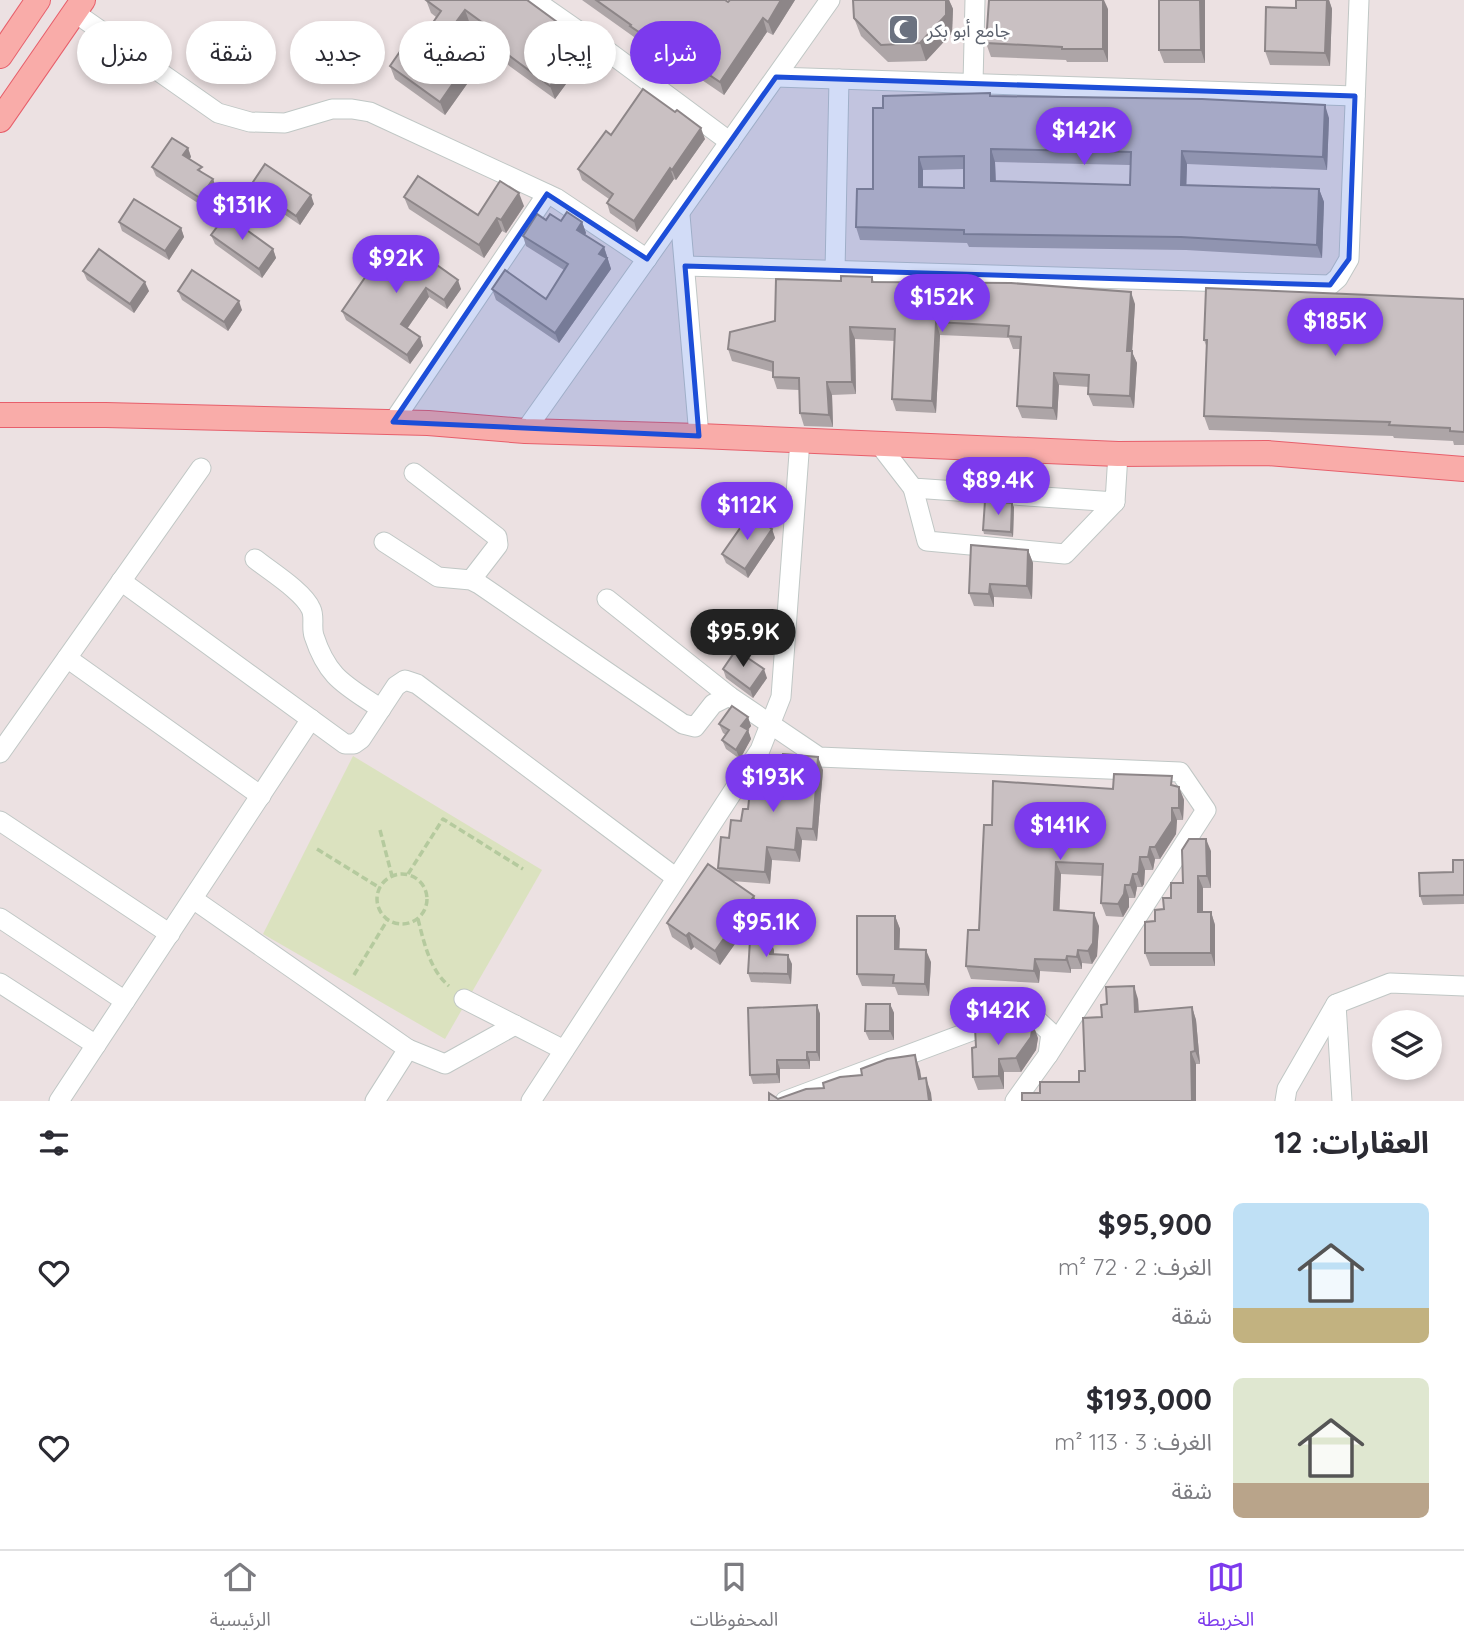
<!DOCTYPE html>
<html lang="ar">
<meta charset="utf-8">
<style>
:root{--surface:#fff;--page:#f2f2f3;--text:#2b2b33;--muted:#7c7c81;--line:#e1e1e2;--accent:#7c3aed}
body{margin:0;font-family:Quicksand,"Noto Sans Arabic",sans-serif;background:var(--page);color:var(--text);direction:rtl;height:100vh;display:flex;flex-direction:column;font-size:26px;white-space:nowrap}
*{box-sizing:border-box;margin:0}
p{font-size:23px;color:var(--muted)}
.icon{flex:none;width:38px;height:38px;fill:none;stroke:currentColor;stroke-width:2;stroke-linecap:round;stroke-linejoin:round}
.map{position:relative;height:1101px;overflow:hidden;direction:ltr}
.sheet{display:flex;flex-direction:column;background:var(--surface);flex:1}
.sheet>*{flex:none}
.hud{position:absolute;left:21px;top:21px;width:700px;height:63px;direction:rtl;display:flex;gap:14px}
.buttons{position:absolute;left:1372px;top:1010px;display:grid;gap:14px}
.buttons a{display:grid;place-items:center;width:70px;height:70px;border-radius:50%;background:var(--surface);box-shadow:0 4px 10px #0003;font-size:35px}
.price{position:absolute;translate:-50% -60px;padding:0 16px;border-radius:24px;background:var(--accent);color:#fff;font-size:23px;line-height:46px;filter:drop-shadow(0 2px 4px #0008)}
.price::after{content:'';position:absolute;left:50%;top:42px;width:21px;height:16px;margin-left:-10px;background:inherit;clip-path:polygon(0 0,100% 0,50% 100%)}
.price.current{background:#222;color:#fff}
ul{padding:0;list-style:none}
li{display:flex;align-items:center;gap:21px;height:175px;padding:0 35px}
li span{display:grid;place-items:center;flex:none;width:196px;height:140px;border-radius:10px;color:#555}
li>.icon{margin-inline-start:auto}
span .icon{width:84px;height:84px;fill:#fffc;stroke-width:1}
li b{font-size:30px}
h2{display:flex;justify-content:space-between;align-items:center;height:84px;padding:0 35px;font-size:30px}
.pill{padding:0 24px;border-radius:32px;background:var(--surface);box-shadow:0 4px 10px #0003;font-size:24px;line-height:63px}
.pill.current{background:var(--accent);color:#fff}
.dock{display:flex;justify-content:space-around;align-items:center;height:98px;border-top:2px solid var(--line);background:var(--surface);font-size:19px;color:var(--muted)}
.dock a{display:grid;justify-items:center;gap:4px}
.dock .current{color:var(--accent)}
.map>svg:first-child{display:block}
.green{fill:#dbe2bf}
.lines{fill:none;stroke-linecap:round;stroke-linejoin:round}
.minor-casing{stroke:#c0c7c5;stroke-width:21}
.major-casing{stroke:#e75f6b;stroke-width:26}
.path{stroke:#b5ca9e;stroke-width:3.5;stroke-dasharray:7 3.5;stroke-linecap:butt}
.minor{stroke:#fff;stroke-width:19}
.major{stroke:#f9aca9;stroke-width:24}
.wall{fill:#ada5a7;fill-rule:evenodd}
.shaded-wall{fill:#8d8688}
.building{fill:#c9c0c2;stroke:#8d8688;stroke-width:2;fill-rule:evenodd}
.marked{fill:#1d4ed8;fill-opacity:0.2;stroke:#1d4ed8;stroke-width:5;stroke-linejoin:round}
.labels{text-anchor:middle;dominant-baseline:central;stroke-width:6;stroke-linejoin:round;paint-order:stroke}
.worship-label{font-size:18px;fill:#5b616d;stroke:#fff;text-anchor:start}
</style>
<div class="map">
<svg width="1464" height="1101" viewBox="0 0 1464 1101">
<rect width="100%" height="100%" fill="#ece1e2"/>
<path class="green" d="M353,756l189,114 -97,169 -182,-105z"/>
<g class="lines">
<defs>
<g id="minor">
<path d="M534,0l72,50 124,92"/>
<path d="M74,12l144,101 32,9 35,1 47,-14h20l18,3 186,86 91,61"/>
<path d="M776,77l579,19"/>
<path d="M973,83l2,-83"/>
<path d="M680,215l19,221"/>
<path d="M685,266l645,19 8,-7 11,-19 10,-259"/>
<path d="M835,271l4,-192"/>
<path d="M393,422l154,-228"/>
<path d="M525,431l305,-431"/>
<path d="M879,444l34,44 202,14 3,-48"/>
<path d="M414,473l83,64 1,8 -27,35"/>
<path d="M913,488l14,53 138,13 50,-52"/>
<path d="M384,542l54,35 33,3 8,4 204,140 12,3 18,-23 16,-8"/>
<path d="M255,559c15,12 49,33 56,50 4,8 0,18 3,27 14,43 32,49 67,73"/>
<path d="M121,581l224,163h9l7,-5 35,-53 9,-6 12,4 258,193"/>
<path d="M607,599l122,97 90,61 361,15 26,38 -158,245"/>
<path d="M67,658l194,138"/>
<path d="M0,753l201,-285"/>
<path d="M0,821l170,113"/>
<path d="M193,899l215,150 -33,52"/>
<path d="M0,918l125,83"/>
<path d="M0,983l96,62"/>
<path d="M464,999l100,51"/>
<path d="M1336,1004l6,97"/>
<path d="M408,1049l37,15 70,-39"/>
<path d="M59,1101l252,-382"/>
<path d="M531,1101l229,-351 21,-53 19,-257"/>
<path d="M785,1101l229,-86 22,4 15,14 -3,22 -33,46"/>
<path d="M1285,1101l2,-12 49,-85 54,-21 74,3"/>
</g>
<g id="major">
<path d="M0,56l38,-56"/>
<path d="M0,120l83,-120"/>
<path d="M0,415h106l322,8 97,8 174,5 419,18 149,-1 197,16"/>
</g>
</defs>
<use href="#minor" class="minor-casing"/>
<use href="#major" class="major-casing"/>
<g class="path">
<path d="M380,830l12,46"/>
<path d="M317,849l63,39"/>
<path d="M408,874l35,-55 80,50"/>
<circle cx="402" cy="899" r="25"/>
<path d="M418,919c6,24 12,51 31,67"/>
<path d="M354,975l34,-56"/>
</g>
<use href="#minor" class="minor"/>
<use href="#major" class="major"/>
</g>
<g class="wall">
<path d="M426,0h101l61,54 -33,45 -51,-37 -5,-14 2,-2 -31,-22 -16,20 23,26 -32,45 -50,-36 -5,-13 25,-18 21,-31 -5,-4z"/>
<path d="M582,0h143l3,2 67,-2 -22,35 -6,-3 -43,63 -50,-34 -2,4 -37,-25 -1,-3z"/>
<path d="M853,0h96l4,9 -1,24 -26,28 -38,1 -27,-26 -7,-18z"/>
<path d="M1205,0v63h-41l-5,-13z"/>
<path d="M1296,0h33l3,9 -2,57 -60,-1 -5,-14 31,-43z"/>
<path d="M1108,9v53h-41l-1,-2 -75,-3 -5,-14z"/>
<path d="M991,96l338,22 -2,52 -140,-6 -1,21 133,4 5,13 -2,56 -136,-8 -217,-3 -2,-4 -107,-3 -4,-13 17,-38 10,-81zM995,162l135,3v20l-134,-4zM964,169v19l-41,-1v-17z"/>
<path d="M611,135l94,4 -29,41 -2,-1 -37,53 -27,-19 -3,-10 2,-4 -27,-19 -4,-11z"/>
<path d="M188,148l3,9 -2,2 15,15 9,5 3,9 -12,19 -48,-31 -4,-9z"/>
<path d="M251,185l63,19 -14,21 -46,-31z"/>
<path d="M404,197l74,18 46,-9 -18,27 -4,-2 -18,27 -75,-49z"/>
<path d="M546,220l36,2 4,11 -1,2 19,12 7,22 -52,74 -63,-43 -4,-11 54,10 18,-29 -38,-24 -3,-10z"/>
<path d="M119,222l62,6 3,9 -15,23 -47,-29z"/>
<path d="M211,235l62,14 3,9 -14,20 -47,-34z"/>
<path d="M430,269l31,20 -14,20 -18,-12 -22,32 13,8 3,9 -13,18 -64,-44 -4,-9z"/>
<path d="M83,271l66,20 -15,22 -47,-33z"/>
<path d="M872,277l2,5 261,22 -3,48 5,11 -3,45 -41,-2 -5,-12 1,-7 -30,-2 -2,35 -35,-2 -5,-12 3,-57h-7l-4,-11 -69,-3 -4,78 -40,-2 -4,-12 3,-58 -40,-2 1,55 -24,1 1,32 -29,-1 -4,-13 -1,-23 -22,-1 -4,-12v-5l-41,-11 -4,-12 113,-68z"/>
<path d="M178,291l64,19 -14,21 -46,-31z"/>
<path d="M1464,299v146h-10l-1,-4 -59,-3 -1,-2 -184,-6 -5,-14 3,-68 -3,-8z"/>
<path d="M1014,507l-1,30 -29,-3 -1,-4z"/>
<path d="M772,529l3,9 -27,40 -22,-15 -4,-9z"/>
<path d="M1028,550l5,13 -1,36 -38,-2v10l-20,-1 -5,-13z"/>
<path d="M723,669l44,9 -14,20 -27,-20z"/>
<path d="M748,717l3,9 -3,4 3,9 -11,20 -14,-10 -4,-9 4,-5 -3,-2 -4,-9z"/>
<path d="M823,770l-6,71 -15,-1 -2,22 -28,-2 -2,24 -38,-3 27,29 -39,55 -26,-18 -3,3 -19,-13 -5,-14 52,-51 -1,-4 11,-30 19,-29 18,-34z"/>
<path d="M1175,786l4,1 5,13 -1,20h-6l-1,14 -16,25h-5l-2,11h-8l-1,14 -2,3h-5l-2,11h-6v9l-6,10 -17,-1 -5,-13 1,-27 -41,-2 -2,37 40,15 -2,30 -5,8 -10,-1v6h-11v4l-31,-2 -1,12 -68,-4 -5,-13 13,-36 13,-105 121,-36z"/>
<path d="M1211,851v37h-8v24h8l4,13v41h-65l-5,-13 10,-32 28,-38z"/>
<path d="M1464,860v44l-41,1 -3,-9 33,-24z"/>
<path d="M895,916l5,13 -1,20 32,13 -2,34 -31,-1 -3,-8 -33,-1 -5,-12z"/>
<path d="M774,950v4l18,10 -1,20 -40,-2 -3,-9z"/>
<path d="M1138,999l1,12 53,-4 4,13 4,44h-4v37h-174l18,-8 39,-11 6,-11 17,-54z"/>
<path d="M890,1004l4,9v27h-25l-4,-9z"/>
<path d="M817,1005l3,9v47h-10v8h-30v14l-27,1 -3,-9z"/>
<path d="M1038,1038l-2,12 -15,22h-17v17l-26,1 -5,-13 -1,-29z"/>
</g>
<g class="shaded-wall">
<path d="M781,0h14l-22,35 -5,-13z"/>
<path d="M946,0h3l4,9 -1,24 -26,28 -6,-18z"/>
<path d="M1103,0h1l4,9v53l-5,-13z"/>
<path d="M1200,0h5v63l-4,-13z"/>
<path d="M1326,0h3l3,9 -2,57 -5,-13z"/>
<path d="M465,10l5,14 -21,26 -4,-13z"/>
<path d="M763,18l4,14 -43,63 -4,-13z"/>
<path d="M583,41l5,13 -33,45 -5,-13z"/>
<path d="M669,48l5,13 -2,4 -5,-14z"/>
<path d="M472,56l5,14 -32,45 -5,-13z"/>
<path d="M1325,105l4,13 -2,52 -4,-13z"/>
<path d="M701,128l4,11 -29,41 -4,-10z"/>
<path d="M188,148l3,9 -5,7 -3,-9z"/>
<path d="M991,149l4,13 1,32 -5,-13z"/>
<path d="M1182,151l5,13 -1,34 -5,-13z"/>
<path d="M919,157l4,13v30l-4,-13z"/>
<path d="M670,168l4,11 -37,53 -3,-11z"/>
<path d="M213,179l3,9 -12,19 -4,-9z"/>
<path d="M1319,189l5,13 -2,56 -5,-13z"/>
<path d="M519,193l5,13 -18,27 -5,-13z"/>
<path d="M311,195l3,9 -14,21 -4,-9z"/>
<path d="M497,218l5,13 -18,27 -5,-13z"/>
<path d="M582,222l4,11 -5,8 -4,-11z"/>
<path d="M181,228l3,9 -15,23 -4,-9z"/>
<path d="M604,247l7,22 -52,74 -4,-10z"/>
<path d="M273,249l3,9 -14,20 -3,-9z"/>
<path d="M458,280l3,9 -14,20 -3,-9z"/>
<path d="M145,282l4,9 -15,22 -4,-9z"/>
<path d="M426,288l3,9 -25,36 -3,-9z"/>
<path d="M1131,292l4,12 -3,48 5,11 -3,45 -4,-12 -3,-45z"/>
<path d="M239,301l3,9 -14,21 -4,-9z"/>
<path d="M936,322l4,13 -4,78 -4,-12z"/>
<path d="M850,327l5,12 1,55 -4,-12z"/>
<path d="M420,337l3,9 -13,18 -3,-9z"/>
<path d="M1054,373l5,12 -2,35 -4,-12z"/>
<path d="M827,382l5,13 1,32 -4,-12z"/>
<path d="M1012,503l2,4 -1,30 -2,-5z"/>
<path d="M772,529l3,9 -27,40 -3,-9z"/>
<path d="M1028,550l5,13 -1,36 -5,-13z"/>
<path d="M990,584l4,13v10l-5,-13z"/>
<path d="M764,669l3,9 -14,20 -3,-9z"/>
<path d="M748,717l3,9 -3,4 3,9 -11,20 -4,-9 5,-24z"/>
<path d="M818,757l5,13 -6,71 -4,-12z"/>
<path d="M1179,787l5,13 -1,20 -4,-12z"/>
<path d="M1172,808l5,12 -1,14 -16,25 -5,-12z"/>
<path d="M797,828l5,12 -2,22 -5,-12z"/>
<path d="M1206,839l5,12v37l-4,-12z"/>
<path d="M767,847l5,13 -2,24 -5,-12z"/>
<path d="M1150,847l5,12 -2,11 -5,-13z"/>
<path d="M1140,857l5,13 -1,14 -2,3 -5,-13z"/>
<path d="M1056,862l5,12 -2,49 -5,-13z"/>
<path d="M1133,874l4,13 -2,11 -5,-13z"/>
<path d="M1198,876l5,12v37l-5,-13z"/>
<path d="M1125,885l4,13v9l-6,10 -5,-13z"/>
<path d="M754,896l5,14 -39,55 -5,-14z"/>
<path d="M1211,912l4,13v41l-4,-13z"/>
<path d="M1094,913l5,13 -2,30 -5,8 -4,-13z"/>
<path d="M895,916l5,13 -1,32 -4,-12z"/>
<path d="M689,933l5,14 -3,3 -5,-14z"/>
<path d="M771,941l3,9v13l-4,-9z"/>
<path d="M926,950l5,12 -2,34 -4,-12z"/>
<path d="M1078,950l4,13v6l-5,-12z"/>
<path d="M788,955l4,9 -1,20 -3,-10z"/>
<path d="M1067,956l4,13v4l-5,-13z"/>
<path d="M1035,959l5,12 -1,12 -5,-12z"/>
<path d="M1134,986l4,13 1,26 -4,-13z"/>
<path d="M890,1004l4,9v27l-4,-9z"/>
<path d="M817,1005l3,9v47l-3,-9z"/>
<path d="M1192,1007l4,13 4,44 -5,-13z"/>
<path d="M1033,1024l5,14 -2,12 -15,22 -5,-14z"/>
<path d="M807,1052l3,9v8l-3,-9z"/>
<path d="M1191,1052l5,12v37h-4z"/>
<path d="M915,1055l5,15 4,24 -5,-15z"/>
<path d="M999,1059l5,13v17l-5,-13z"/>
<path d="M777,1060l3,9v14l-3,-9z"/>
<path d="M926,1078l5,15 1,8h-3z"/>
</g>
<g class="building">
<path d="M426,0h101l56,41 -33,45 -51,-38 6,-9 -40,-29 -20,27 27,19 -32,46 -50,-36 11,-16 5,3 5,-8 4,3 26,-37z"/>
<path d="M596,0h129l3,2 2,-2h51l-13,22 -5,-4 -43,64 -51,-34 -2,3 -37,-25 1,-1z"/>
<path d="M853,0h93v15l-26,28 -39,2 -27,-27z"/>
<path d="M989,0h114v49h-41v-2l-76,-4z"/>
<path d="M1159,0h41l1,50h-42z"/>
<path d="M1296,0h31l-2,53 -60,-2 1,-44 30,1z"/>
<path d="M643,89l32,23 2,-2 24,18 -29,42 -2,-2 -36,53 -27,-18 6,-9 -35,-25 28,-38 5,4z"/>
<path d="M990,93v3l212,3 123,6 -2,52 -141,-6 -1,34 138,4 -2,56 -136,-8 -217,-3v-4l-108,-3 1,-38h16v-81h10v-12zM991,149l140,3 -1,33 -139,-4zM964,156v32l-45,-1v-30z"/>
<path d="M172,138l16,10 -5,7 19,12 -4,3 15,9 -13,19 -48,-31z"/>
<path d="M265,164l46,31 -15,21 -45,-31z"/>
<path d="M418,176l60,39 22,-34 19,12 -18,27 -4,-2 -18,27 -75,-48z"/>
<path d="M134,199l47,29 -16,23 -46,-29z"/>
<path d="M567,212l15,10 -5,8 27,17 -5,7 8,4 -52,75 -63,-44 13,-19 41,29 22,-35 -45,-28 14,-22 9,6 4,-6 11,7z"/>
<path d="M226,215l47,34 -14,20 -48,-34z"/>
<path d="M390,241l40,28 4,-6 24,17 -14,20 -18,-12 -25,36 19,13 -13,18 -65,-44z"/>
<path d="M99,249l46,33 -15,22 -47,-33z"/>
<path d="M192,270l47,31 -15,21 -46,-31z"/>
<path d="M841,276l31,1v5l139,1 120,9 -4,59h5l-2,45 -42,-2 1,-19 -35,-2 -1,35 -36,-2 4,-69 -13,-1 1,-10 -73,-4 -4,79 -40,-2 3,-70 -45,-2 2,55h-25l2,33 -29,-2 -1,-35 -26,-1v-15l-45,-13 2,-17 45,-11 1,-42 65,2z"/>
<path d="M1206,288l258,11v133l-14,-1v-3l-61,-3 1,-3 -186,-6 3,-76h-3z"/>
<path d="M985,501l27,2 -1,29 -28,-2z"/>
<path d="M750,514l22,15 -27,40 -23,-15z"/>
<path d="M971,545l57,5 -1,36 -37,-2 -1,10 -20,-1z"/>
<path d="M736,650l28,19 -14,20 -27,-20z"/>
<path d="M732,706l16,11 -7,9 7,4 -12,20 -14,-10 7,-10 -10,-6z"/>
<path d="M783,754l35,3 -5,72 -16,-1 -2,22 -28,-3 -2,25 -47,-4 3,-31 8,1 2,-18 10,1 2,-12h5l2,-19 8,1 1,-17 7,1 1,-7 5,1 1,-7h10z"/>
<path d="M1114,774l58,2 -1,9 8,2v21h-7v13l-17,26h-5l-2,10h-8l-1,14 -2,3h-4l-3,11h-5l-1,9 -6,10 -17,-1 2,-39 -47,-2 -2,48 40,3 -1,30 -5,8 -10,-1 -1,7 -10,-1 -1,4 -31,-1 -1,12 -68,-5 2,-36h11l5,-105h8l1,-44 120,8z"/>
<path d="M1189,839h17l1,37h-9v36h13v41h-66v-31l10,-1v-11l9,-1 -1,-11h8v-15h12l-1,-33z"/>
<path d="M1453,860h11v35l-44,1 -1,-23 34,-1z"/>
<path d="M708,864l46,32 -39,55 -26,-18 -3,3 -19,-13z"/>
<path d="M857,916h38v33l31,1 -1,34 -32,-1 1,-8 -37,-1z"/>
<path d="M750,940l21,1 -1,13 18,1v19l-40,-1z"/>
<path d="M1134,986l1,26 57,-5 3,44 -4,1 1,49h-170v-8h18v-11h39v-11h6l-2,-53 19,-1 -1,-12 6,-1 -1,-17z"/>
<path d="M866,1004h24v27h-25z"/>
<path d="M817,1005v47h-10v8h-30v14l-27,1 -2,-67z"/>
<path d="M1033,1024l-2,13 -15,21 -17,1v17l-26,1 -1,-29 4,-1 -1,-19z"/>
<path d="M915,1055l4,24 7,-1 3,23h-160v-8l9,6 28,-10 18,-1 -1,-5 17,-6 22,-2 -1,-6 26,-10z"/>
</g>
<path class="marked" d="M776,77l579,19 -6,163 -19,26 -645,-19 14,170 -306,-14 154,-228 100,65z"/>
<defs>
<symbol id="mosque-square" viewBox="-11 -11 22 22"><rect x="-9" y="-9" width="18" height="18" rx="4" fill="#6b7280" stroke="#fff"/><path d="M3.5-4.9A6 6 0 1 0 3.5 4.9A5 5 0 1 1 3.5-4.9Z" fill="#fff"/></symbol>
</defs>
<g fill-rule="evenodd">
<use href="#mosque-square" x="886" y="12" width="35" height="35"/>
</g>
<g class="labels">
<g class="worship-label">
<text x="927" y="30">جامع أبو بكر</text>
</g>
</g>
</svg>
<div class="buttons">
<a><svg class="icon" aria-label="layers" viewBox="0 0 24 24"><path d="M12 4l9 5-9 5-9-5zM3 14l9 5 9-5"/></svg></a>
</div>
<b class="price" style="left:1084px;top:167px">$142K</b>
<b class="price" style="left:242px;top:242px">$131K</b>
<b class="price" style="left:396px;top:295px">$92K</b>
<b class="price" style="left:942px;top:334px">$152K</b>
<b class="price" style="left:1335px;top:358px">$185K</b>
<b class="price" style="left:998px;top:517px">$89.4K</b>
<b class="price" style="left:747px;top:542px">$112K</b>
<b class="price current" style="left:743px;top:669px">$95.9K</b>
<b class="price" style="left:773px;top:814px">$193K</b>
<b class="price" style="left:1060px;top:862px">$141K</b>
<b class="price" style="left:766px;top:959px">$95.1K</b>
<b class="price" style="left:998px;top:1047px">$142K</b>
<div class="hud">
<a class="pill current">شراء</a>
<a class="pill">إيجار</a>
<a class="pill">تصفية</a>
<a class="pill">جديد</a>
<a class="pill">شقة</a>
<a class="pill">منزل</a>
</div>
</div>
<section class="sheet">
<h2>العقارات: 12<svg class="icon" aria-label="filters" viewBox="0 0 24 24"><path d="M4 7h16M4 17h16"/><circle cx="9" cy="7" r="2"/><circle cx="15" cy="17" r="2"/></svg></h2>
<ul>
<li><span style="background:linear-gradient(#bfe0f5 75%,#c2b280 0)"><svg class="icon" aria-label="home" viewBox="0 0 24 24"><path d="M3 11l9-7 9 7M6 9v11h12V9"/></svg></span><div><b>$95,900</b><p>الغرف: 2 · 72 m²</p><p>شقة</p></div><svg class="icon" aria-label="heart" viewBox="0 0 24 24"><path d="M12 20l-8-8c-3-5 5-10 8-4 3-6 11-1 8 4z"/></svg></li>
<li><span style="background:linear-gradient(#dfe7d0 75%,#b9a48a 0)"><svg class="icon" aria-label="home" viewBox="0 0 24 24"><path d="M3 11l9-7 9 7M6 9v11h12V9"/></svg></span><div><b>$193,000</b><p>الغرف: 3 · 113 m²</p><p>شقة</p></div><svg class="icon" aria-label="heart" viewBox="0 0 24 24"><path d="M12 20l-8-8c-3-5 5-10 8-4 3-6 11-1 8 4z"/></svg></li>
</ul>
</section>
<nav class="dock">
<a class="current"><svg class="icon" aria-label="map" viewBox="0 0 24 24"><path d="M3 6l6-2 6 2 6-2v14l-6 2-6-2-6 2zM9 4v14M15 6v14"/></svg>الخريطة</a>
<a><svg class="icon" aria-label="saved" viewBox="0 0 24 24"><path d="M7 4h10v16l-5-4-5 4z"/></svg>المحفوظات</a>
<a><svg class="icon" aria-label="home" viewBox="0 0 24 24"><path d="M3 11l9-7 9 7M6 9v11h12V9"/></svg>الرئيسية</a>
</nav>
